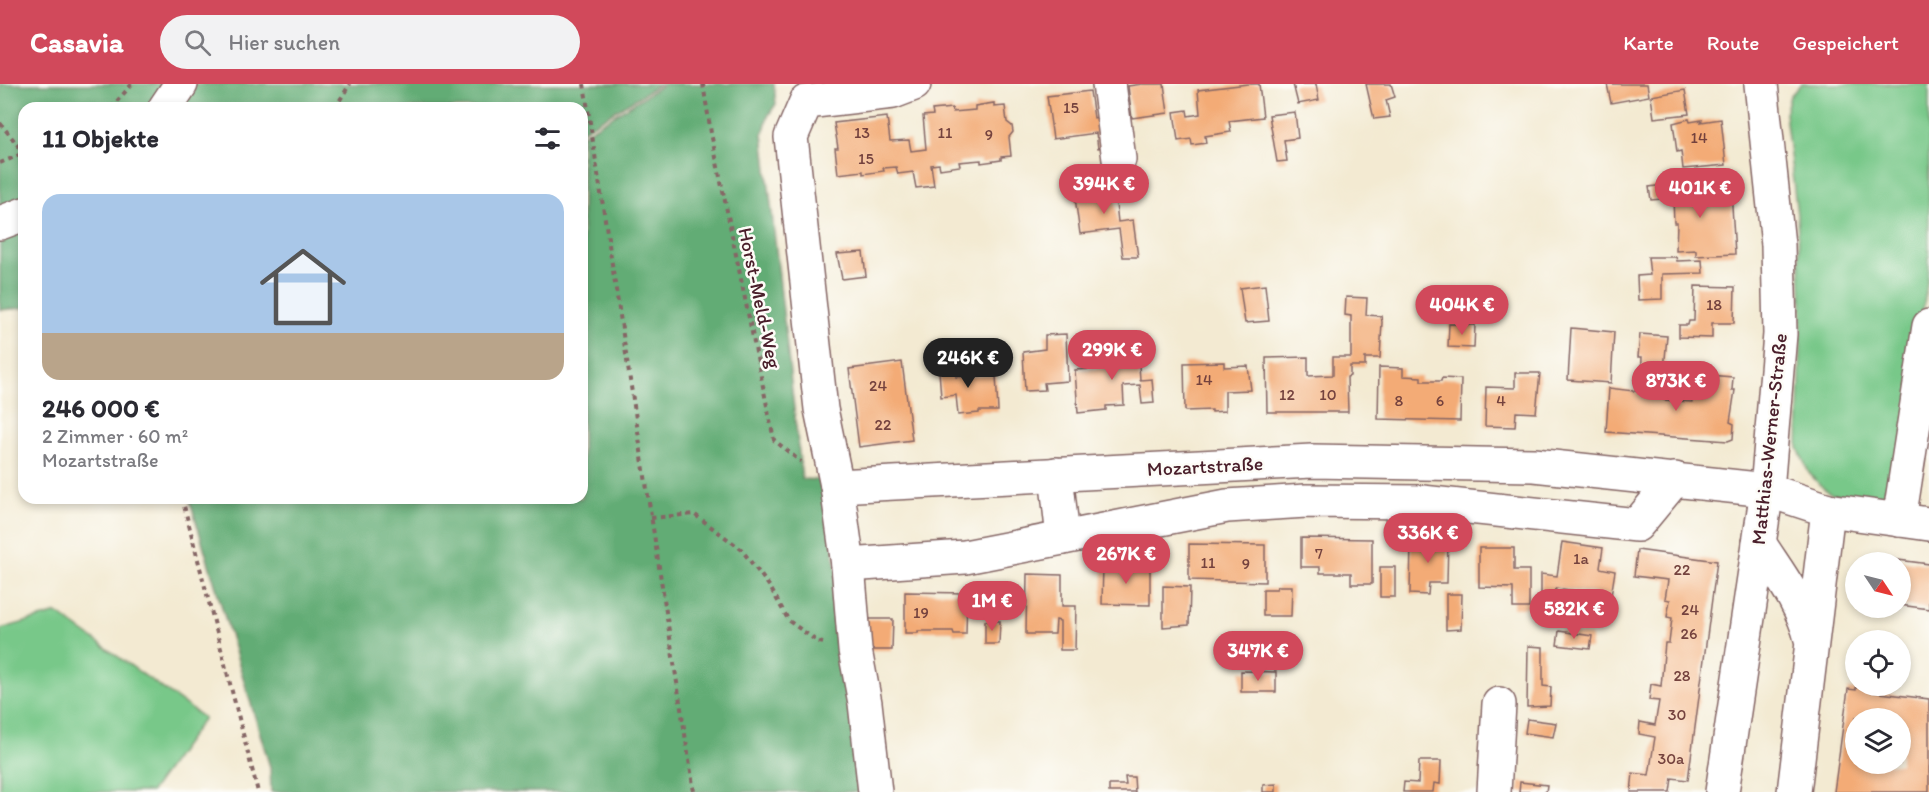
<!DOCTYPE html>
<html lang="de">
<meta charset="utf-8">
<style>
:root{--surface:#fff;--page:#f2f2f3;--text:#2b2b33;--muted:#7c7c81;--line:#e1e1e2;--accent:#d1495b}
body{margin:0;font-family:Itim,sans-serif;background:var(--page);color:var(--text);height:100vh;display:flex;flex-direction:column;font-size:22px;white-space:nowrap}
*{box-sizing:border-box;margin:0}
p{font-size:20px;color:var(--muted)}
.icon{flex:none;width:33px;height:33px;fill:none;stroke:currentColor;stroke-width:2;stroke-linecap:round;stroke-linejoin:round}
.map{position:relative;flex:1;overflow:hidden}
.sheet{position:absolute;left:18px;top:18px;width:570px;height:402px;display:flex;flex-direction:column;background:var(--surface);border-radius:18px;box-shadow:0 3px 9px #0003}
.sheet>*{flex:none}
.needle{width:39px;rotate:125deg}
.controls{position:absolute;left:1845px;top:468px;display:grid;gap:12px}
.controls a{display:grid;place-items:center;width:66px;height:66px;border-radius:50%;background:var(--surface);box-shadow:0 3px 9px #0003;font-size:30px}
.price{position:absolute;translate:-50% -51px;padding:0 14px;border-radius:21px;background:var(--accent);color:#fff;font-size:20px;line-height:39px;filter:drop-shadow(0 2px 3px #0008)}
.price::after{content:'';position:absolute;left:50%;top:36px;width:18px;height:14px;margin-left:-9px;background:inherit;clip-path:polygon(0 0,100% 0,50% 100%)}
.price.active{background:#222;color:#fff}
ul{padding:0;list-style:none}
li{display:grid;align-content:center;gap:12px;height:318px;padding:0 24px}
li+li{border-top:2px solid var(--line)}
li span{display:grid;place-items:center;height:186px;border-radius:18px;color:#555}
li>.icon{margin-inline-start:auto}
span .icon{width:108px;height:108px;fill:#fffc;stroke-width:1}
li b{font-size:26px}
h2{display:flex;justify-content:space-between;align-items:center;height:72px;padding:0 24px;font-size:26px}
header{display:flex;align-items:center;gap:36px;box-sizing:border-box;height:84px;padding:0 30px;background:var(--accent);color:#fff}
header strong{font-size:28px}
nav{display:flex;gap:33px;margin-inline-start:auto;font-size:21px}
.search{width:420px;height:54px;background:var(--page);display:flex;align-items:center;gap:15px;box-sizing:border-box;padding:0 21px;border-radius:33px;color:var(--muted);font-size:22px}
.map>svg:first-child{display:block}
.green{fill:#78c889;stroke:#61745a;stroke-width:1.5}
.forest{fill:#62ac75;stroke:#566650;stroke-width:1.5}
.building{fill:#f3ab76;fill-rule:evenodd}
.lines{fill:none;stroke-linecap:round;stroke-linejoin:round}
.minor-casing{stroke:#856665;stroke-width:36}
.path{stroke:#856665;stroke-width:4;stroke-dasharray:4.5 4.5;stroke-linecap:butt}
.minor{stroke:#fff;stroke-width:33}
.labels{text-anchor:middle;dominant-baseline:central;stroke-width:5;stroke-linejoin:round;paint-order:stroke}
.number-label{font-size:16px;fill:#74423e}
.street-label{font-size:20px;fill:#4a1f2b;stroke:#fdfcf7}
</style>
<header>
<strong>Casavia</strong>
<div class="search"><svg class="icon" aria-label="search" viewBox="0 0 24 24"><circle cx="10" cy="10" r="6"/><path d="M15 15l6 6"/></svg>Hier suchen</div>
<nav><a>Karte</a><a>Route</a><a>Gespeichert</a></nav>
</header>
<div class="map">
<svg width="1929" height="708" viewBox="0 0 1929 708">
<rect width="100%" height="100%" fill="#fdfcf7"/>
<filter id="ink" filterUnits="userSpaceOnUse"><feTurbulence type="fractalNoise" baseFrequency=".0167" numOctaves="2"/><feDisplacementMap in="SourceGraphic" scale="12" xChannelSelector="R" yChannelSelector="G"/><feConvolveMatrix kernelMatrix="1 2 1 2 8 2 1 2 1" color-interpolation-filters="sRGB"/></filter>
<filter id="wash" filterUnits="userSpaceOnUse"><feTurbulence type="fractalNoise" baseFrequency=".008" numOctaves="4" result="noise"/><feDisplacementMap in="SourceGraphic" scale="24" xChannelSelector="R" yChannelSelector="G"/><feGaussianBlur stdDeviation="1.35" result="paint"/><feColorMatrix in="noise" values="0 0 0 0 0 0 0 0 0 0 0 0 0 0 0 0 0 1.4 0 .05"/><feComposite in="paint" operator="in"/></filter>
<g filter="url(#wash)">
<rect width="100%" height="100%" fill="#f3ead2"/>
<g class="green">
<path d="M1801,0h128v186l-32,215 -8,17 -57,-8 -8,-5 -15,-16 -11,-25 4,-144 -5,-89 -12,-102 5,-17z"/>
<path d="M57,529l147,105 -53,74h-151v-163z"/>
</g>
<g class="forest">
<path d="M0,0h660l-78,47v-23h-558v200l-24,2z"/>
<path d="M664,0h110l2,20 -8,12 -5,18 39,345 22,1 43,312h-596l-1,-25 -81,-269h393v-363z"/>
</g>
<g id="blocks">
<g class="building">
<path d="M1142,0h22l4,29 -36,5 -4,-32z"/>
<path d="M1248,0h11l4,33 -34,4 2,11 -26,4 1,7 -14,2 -1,-6 -13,2 -4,-29 13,-2 1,6 12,-2 -2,-24z"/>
<path d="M1293,0h23l3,16 -21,4z"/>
<path d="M1366,0h25l4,13 -9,3 4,17 -16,2z"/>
<path d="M1607,0h40l2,12 -38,7z"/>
<path d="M1685,6l4,24 -35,4 -3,-22z"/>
<path d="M1090,7l4,27 12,-2 5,30 -13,2 -2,-15 -43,6 -6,-43z"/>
<path d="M994,19v4l11,-1 2,16 5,4 1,6 -4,5 2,19 -10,1v3l-20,3v-3l-22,2 1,4 -20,3 -1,-5 -8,1 3,21 -18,2 -3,-16 -15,2 -2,-7 -13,1 1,3 -21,3v-3l-25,3 -3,-26h3l-4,-25 53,-6 3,24 19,-1 2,11 15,-2 -3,-33 10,-1 -1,-5 20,-2 1,4 22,-2v-4z"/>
<path d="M1295,28l3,26 -14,2 3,21 -10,1 -8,-47z"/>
<path d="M1689,35l1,3 12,-2 -1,2 20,-3 5,46 -43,4 -2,-18 -4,1 -4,-29z"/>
<path d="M1093,96l6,7 15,-2 4,37 15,-2 5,37h-15l-4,-28 -39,5 -6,-44 10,-1 3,-8z"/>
<path d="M1687,98l1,13 43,-5 4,64 -39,2v-6l-20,1 1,-28h-3l-1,-25 -22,2 -2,-13z"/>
<path d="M863,168l3,24 -24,3 -5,-25z"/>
<path d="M1648,173h28l1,4 25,-1 1,13 -41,1v25l-24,1 -1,-24 13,-1z"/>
<path d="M1265,201l4,36 -24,2 -5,-35z"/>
<path d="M1695,202l40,1 -1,36h-22v15l-33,-1v-12h9l1,-4h5z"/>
<path d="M1346,213l21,1 -1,17 15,1 1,6 -2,36h-15v8h-15v10l-3,1 1,35h-81l-1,-54 42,-1v19l25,-1v-18h18v-41l-6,-1z"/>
<path d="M1449,240l26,1 -1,23 -26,-1z"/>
<path d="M1571,244l43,4 -3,51 -43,-3z"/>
<path d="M1066,250l2,47 -24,2 1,7 -20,1 -2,-39 22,-3v-14z"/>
<path d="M1640,250l27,2 -4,46 -22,-2 1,-23h-4z"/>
<path d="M1137,251l3,45 12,-1 2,24 -12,1 -2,-19 -17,1 1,19 -18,1v4l-28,3 -3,-43 45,-3 -2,-25 7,-1v-5z"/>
<path d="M954,273l2,20 40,-2 2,36h-19v2l-21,2 -2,-20 -15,2 -3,-39z"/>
<path d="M902,278l10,78 -53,7 -10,-78z"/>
<path d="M1224,278v5l24,-1 3,24 -26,1v20l-13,1v-2l-27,1 -1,-48z"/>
<path d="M1379,283l24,1v8l18,1v4h20l1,-3 19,1 -1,42 -82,-2z"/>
<path d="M1515,289h25l-4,40 -20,-1 -1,15 -30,-1 1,-39 29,1z"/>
<path d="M1695,290l38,3 -1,13h3l-5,32 4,2 -1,15 -5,2 -122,-9 3,-44 49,6 1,-1 6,1 -1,6 28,2z"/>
<path d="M1301,454l71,1v45h-21v-11h-31v-6h-19z"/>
<path d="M1411,455h37l-1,44h-18l-1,12 -18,-1z"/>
<path d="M1562,458l41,6 -3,20 15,3 -4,25 -55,-8 -2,15 -13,-2v-27l16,2z"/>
<path d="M1189,460l76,1v37l-76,-2z"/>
<path d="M1479,464h35v22h15v38h-16v-20l-34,-1z"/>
<path d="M1637,466l80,11 -29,219 -16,-2 -2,14h-39l2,-19 16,2 6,-38 -16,-3 1,-12 15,3 4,-24 -10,-1 2,-16 10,2 4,-43h4l3,-25 -5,-1 3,-17 -5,-1 3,-19 -34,-4z"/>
<path d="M1867,472l62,8v45l-29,-4v-43h-34z"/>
<path d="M1103,481h47v40l-48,-1z"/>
<rect x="1380" y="483" width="15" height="30"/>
<path d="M1027,490l35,1v31h14l-1,44h-15v-29l-4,-1 -1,14h-29z"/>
<path d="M1163,502l27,1 -1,38 -26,2z"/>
<path d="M1278,502h14l-1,30h-28v-27h14z"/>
<path d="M905,508l62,1 -1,41h-12l-1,-3h-35v2h-13z"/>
<path d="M1446,510h16l-1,35 -15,1z"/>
<path d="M859,535h34l-1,31h-29z"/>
<path d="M985,537h15l-1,23h-14z"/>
<path d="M1559,547l33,5 -2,13 -33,-4z"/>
<path d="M1528,562l15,1v39l8,1 -1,19 -23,1z"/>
<path d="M1241,587l35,1v20h-35z"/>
<path d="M1856,602h17l-1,6 57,7v93h-95l14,-103 8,1zM1856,634h44v46h-44z"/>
<path d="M1527,635l29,4 -3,14 -28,-4z"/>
<path d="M1419,677h22l-1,23 -6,-1 -1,9h-30l1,-10 14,1z"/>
<path d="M1125,693h9l1,15h-26v-7h17z"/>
<path d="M1520,698l27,3 -1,7h-27z"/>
<path d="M1276,700v8h-13v-7z"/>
</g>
</g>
</g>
<g filter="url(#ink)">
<use href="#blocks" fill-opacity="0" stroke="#856665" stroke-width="1.5"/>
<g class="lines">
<defs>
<g id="minor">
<path d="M1109,0l10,75"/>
<path d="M165,24l16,-24"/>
<path d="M0,139l24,-9"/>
<path d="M1056,390l7,64"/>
<path d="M837,402l475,-25 222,4 233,25 61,20 101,14"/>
<path d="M1899,436l30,-194"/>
<path d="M1759,459c20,31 43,60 52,96"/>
<path d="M848,481l117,-8 262,-51 79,-5 116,1 215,23 38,-46"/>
<path d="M875,708l-10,-89 -10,-53 -7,-85 -11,-79 -16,-77 -30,-272 15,-35 87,-10 21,-8"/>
<path d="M1494,708l5,-88"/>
<path d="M1722,708l45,-302 13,-156 -2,-89 -17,-161"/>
<path d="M1794,708l34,-282"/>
</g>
</defs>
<use href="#minor" class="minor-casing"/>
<g class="path">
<path d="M584,0l110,708"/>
<path d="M703,0l8,49 63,307 27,22"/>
<path d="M111,24l21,-24"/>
<path d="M335,24l15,-24"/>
<path d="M0,39l24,30"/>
<path d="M0,79l24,-10"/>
<path d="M182,414l76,294"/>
<path d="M651,434l43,-4 47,35 29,38 19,34 29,21 6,1"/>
</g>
<use href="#minor" class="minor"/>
</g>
</g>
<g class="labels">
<g class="number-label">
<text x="1071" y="23">15</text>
<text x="862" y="48">13</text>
<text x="945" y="48">11</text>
<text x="989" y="50">9</text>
<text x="1699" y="53">14</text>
<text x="866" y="74">15</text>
<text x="1714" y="220">18</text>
<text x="1204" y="295">14</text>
<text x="878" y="301">24</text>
<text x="1287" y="310">12</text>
<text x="1328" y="310">10</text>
<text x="1399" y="316">8</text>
<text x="1440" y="316">6</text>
<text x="1501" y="316">4</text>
<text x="883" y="340">22</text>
<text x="1319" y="469">7</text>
<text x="1581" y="474">1a</text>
<text x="1208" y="478">11</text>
<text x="1246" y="479">9</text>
<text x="1682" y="485">22</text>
<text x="1690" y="525">24</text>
<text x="921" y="528">19</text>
<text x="1689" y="549">26</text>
<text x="1682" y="591">28</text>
<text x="1677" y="630">30</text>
<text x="1671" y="674">30a</text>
</g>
<g class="street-label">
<text transform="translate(760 214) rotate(78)">Horst-Meld-Weg</text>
<text transform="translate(1769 355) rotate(-84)">Matthias-Werner-Straße</text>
<text transform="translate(1205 382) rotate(-3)">Mozartstraße</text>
</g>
</g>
</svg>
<div class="controls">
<a><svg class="needle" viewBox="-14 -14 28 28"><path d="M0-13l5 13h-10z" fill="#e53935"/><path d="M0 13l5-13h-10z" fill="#7c7c81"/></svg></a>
<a><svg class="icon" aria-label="locate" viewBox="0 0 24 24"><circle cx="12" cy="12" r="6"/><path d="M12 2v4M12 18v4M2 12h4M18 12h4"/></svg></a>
<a><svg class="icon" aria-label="layers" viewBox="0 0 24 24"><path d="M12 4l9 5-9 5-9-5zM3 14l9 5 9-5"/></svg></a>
</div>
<b class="price" style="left:1104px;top:131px">394K €</b>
<b class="price" style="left:1700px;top:135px">401K €</b>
<b class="price" style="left:1462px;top:252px">404K €</b>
<b class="price" style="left:1112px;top:297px">299K €</b>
<b class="price active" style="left:968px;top:305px">246K €</b>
<b class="price" style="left:1676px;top:328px">873K €</b>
<b class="price" style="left:1428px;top:480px">336K €</b>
<b class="price" style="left:1126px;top:501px">267K €</b>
<b class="price" style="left:992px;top:548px">1M €</b>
<b class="price" style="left:1574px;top:556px">582K €</b>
<b class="price" style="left:1258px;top:598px">347K €</b>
<section class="sheet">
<h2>11 Objekte<svg class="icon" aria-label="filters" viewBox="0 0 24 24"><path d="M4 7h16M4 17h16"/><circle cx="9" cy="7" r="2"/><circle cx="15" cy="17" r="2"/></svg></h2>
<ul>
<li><span style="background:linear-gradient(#a9c7e8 75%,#b9a48a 0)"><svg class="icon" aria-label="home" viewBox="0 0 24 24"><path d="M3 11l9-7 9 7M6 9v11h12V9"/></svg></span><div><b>246 000 €</b><p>2 Zimmer · 60 m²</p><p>Mozartstraße</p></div></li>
</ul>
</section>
</div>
